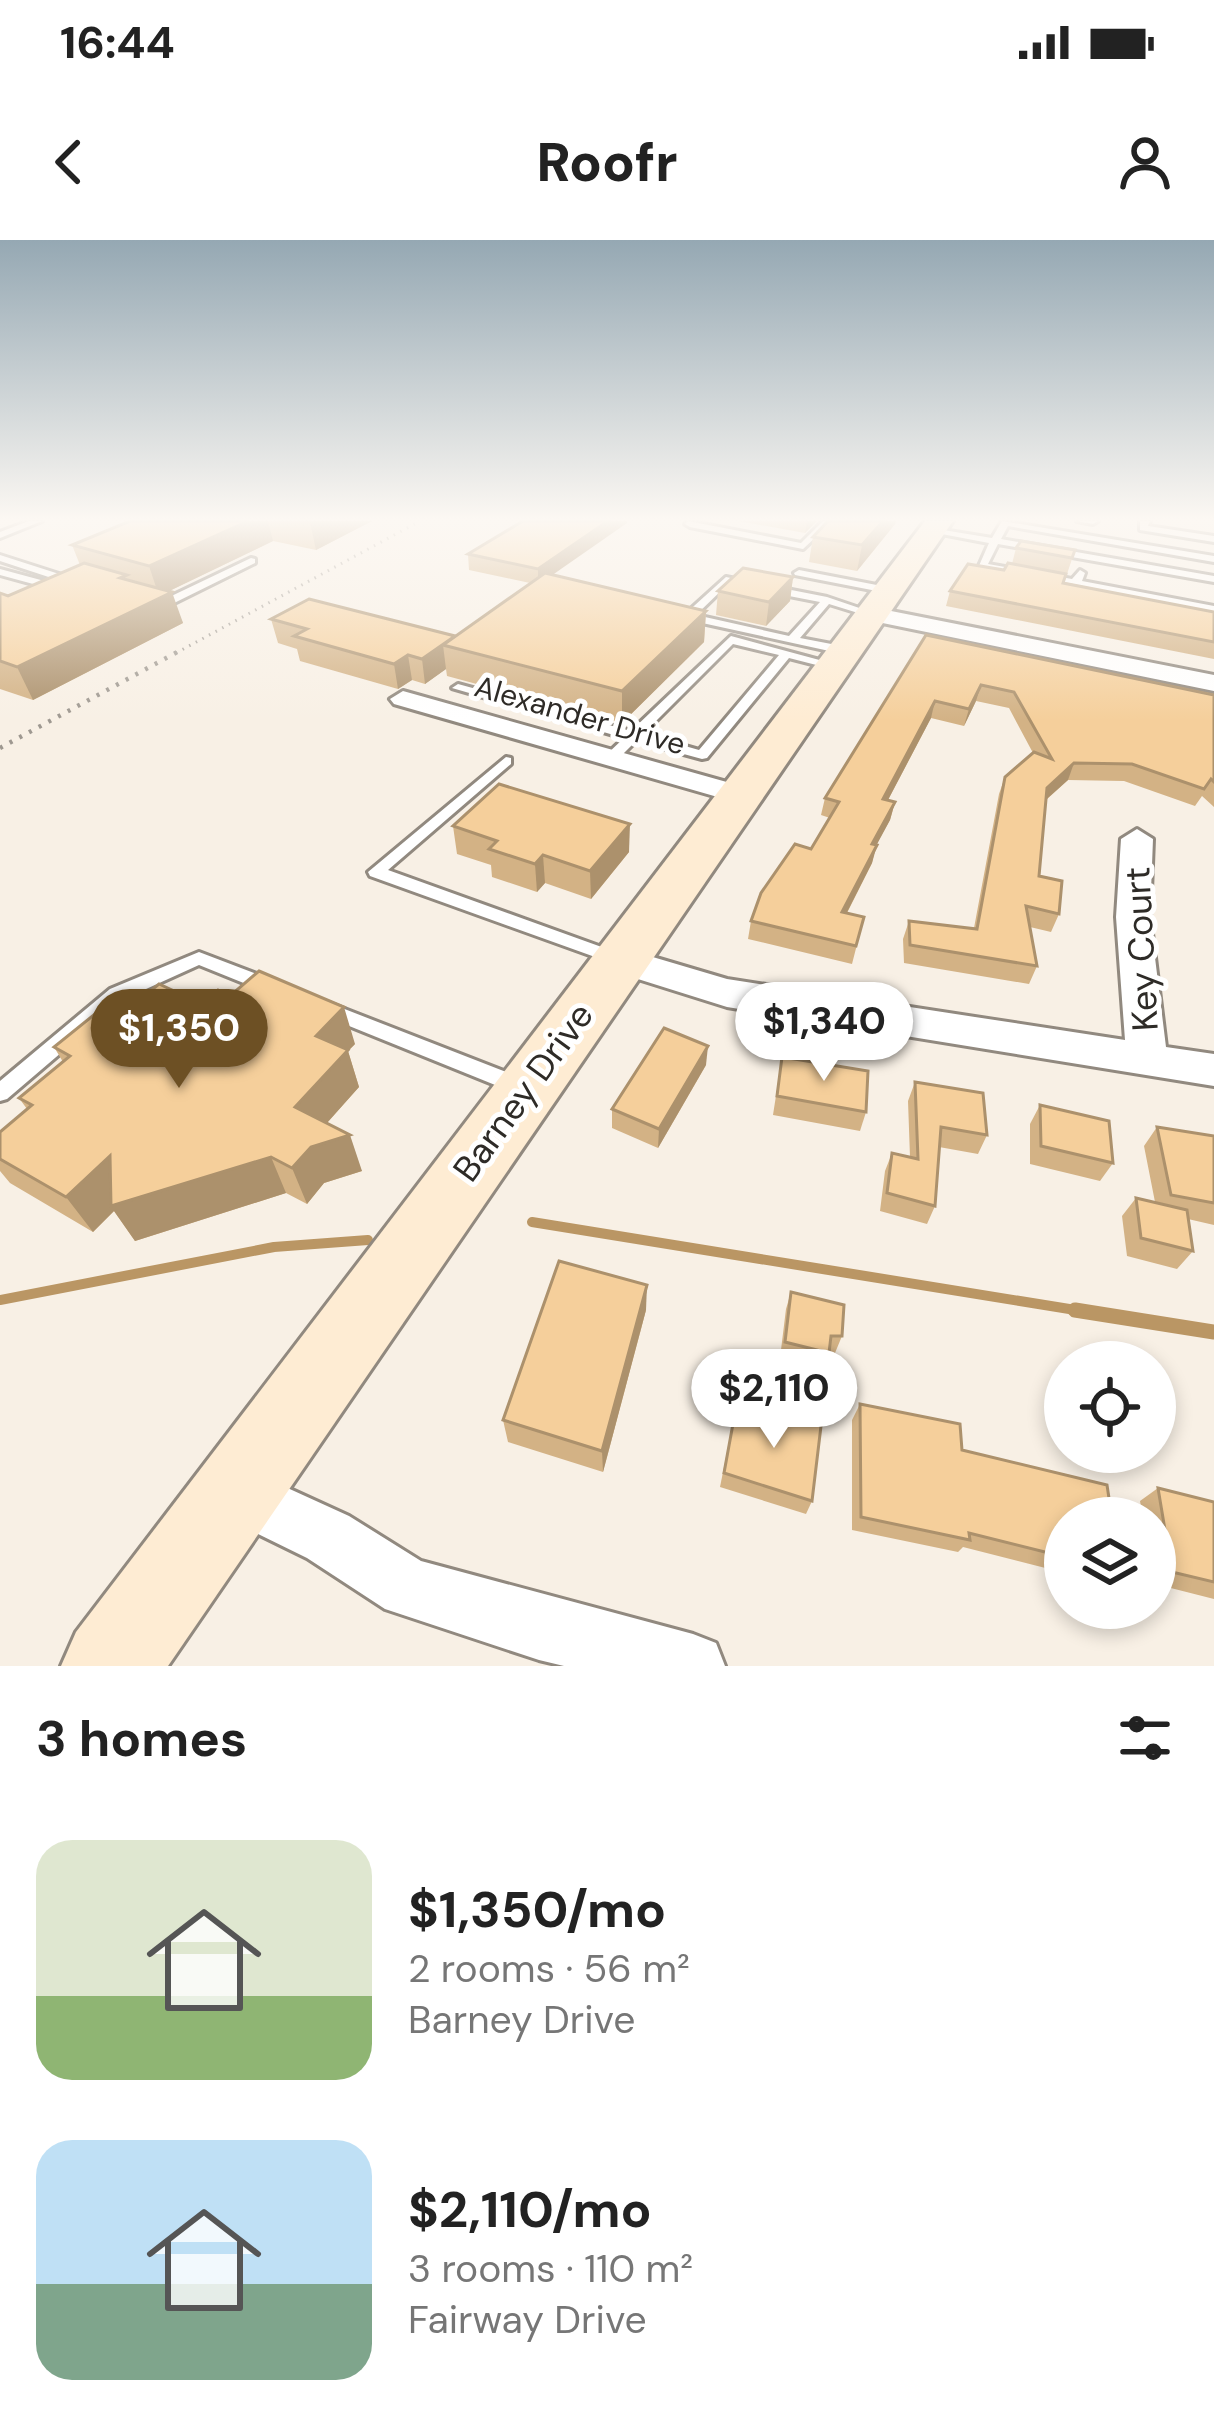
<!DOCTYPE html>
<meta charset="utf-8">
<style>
:root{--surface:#fff;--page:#f2f2f2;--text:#222;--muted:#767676;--accent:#6d5024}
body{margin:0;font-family:"DM Sans",sans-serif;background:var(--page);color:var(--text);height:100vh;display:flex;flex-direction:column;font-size:45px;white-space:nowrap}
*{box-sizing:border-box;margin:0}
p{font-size:39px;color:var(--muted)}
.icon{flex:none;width:66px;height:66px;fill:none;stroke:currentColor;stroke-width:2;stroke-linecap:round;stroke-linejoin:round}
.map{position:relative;height:1426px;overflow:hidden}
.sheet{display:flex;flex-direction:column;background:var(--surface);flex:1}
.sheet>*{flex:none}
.controls{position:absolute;left:1044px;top:1101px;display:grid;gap:24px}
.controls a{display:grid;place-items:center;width:132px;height:132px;border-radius:50%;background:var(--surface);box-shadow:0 6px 18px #0003;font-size:60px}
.price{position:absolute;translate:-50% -102px;padding:0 27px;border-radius:42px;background:#fff;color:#222;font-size:39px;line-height:78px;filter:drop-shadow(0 3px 6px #0008)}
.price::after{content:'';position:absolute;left:50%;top:72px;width:36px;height:27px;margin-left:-18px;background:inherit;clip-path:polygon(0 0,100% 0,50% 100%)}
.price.selected{background:var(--accent);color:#fff}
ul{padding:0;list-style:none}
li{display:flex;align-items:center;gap:36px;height:300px;padding:0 36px}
li span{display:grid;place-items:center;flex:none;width:336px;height:240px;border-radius:36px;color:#555}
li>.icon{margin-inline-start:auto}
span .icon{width:144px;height:144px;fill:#fffc;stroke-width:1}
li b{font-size:51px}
h2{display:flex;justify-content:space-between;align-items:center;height:144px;padding:0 36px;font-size:51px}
.status{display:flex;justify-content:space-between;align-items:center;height:84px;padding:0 60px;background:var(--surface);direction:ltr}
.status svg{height:33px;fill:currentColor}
header{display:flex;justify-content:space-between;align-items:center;height:156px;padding:0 36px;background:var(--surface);font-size:54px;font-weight:800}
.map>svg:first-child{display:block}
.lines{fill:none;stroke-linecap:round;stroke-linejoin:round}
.stream-far1{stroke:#ba9664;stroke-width:10}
.stream{stroke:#ba9664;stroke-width:15}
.lane-casing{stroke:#91897f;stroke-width:6}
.street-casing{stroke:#91897f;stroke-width:6}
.secondary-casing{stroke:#91897f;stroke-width:6}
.path-far1{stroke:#9e9890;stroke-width:3;stroke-dasharray:1.5 6;stroke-linecap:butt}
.path{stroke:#9e9890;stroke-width:4.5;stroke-dasharray:3 8;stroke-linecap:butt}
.lane{fill:#fff;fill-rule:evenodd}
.street{fill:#fff;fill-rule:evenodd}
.secondary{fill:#feecd3;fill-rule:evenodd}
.wall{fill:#d3b285}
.shaded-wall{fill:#ac916c}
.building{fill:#f5cf9b;stroke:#ac916c;stroke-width:3}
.labels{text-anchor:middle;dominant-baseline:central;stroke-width:10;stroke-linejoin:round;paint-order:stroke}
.far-street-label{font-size:30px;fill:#2e2b27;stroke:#fff}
.street-label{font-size:36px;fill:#2e2b27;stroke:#fff}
</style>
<div class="status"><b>16:44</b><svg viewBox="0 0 49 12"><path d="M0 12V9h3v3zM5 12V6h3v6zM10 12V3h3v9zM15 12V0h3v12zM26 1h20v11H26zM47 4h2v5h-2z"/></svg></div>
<header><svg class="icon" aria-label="back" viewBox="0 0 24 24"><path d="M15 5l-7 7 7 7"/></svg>Roofr<svg class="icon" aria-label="person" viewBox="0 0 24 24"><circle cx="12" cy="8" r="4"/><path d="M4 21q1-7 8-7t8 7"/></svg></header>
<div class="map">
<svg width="1214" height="1426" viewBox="0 0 1214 1426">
<rect width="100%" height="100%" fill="#f8f0e5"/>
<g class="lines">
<g class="stream-far1">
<path d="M532,982l562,91"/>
<path d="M0,1060l274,-53 94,-7"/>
</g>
<path class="stream" d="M1075,1070l139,22"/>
<defs>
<g id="lane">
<path d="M29,281h13l-42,17v-6z"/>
<path d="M688,281l113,22 22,-22h10l-30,28 -113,-22 -5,-3z"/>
<path d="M1002,281l212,35v6l-206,-36 -7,13 213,37v6l-216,-38 -10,20 84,15 8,-9 5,3 -3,8 132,25v6l-236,-44 11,-25 -63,-12 5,-3 61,10z"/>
<path d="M1077,281h21l-5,3z"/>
<path d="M1140,281h10l-2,5 66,10v6l-74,-12z"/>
<path d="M0,315l84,27 1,2 -9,2 -76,-25z"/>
<path d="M251,318l4,1v4l-89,44 -18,-5 5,-3 8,2z"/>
<path d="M0,329l63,17 1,2 -5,3 -59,-16z"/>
<path d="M799,330l88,17 5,3 -5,3 -92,-18 -1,-2z"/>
<path d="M726,337l101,20 50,17 -6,3 -42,-13 -29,34 47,9v6l-4,1 -159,-35v-4zM728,344l92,18 -31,34 -93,-21z"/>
<path d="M731,396l107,29 -6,4 -43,-11 -82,100 -5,1 -66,-18 -20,20h-10v-6l18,-17 -172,-50 6,-4 173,47zM733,404l46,11 -80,95 -56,-16z"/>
<path d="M506,517l5,1v6l-123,106 233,84 3,4 -3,4h-12l-239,-86 -2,-4z"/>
<path d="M199,712l79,30 2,5 -2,5 -7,2 -72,-29 -75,34 -117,100 -7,2v-20l110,-92z"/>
<path d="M324,761l205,80 3,6 -3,6 -7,2 -7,-2 -198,-80 -3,-5 3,-5z"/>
</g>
<g id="street">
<path d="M871,367l343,68v16l-351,-72v-10z"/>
<path d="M403,451l345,97 5,6 -15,9 -10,-3 -334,-96 -4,-5z"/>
<path d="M1137,589l16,10 -3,78 16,130 48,7v32l-487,-79 -121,-38 -5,-9 5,-9 13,-4 108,32 398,61 -9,-123 5,-78z"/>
<path d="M235,1224l114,52 72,45 272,73 23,9 9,23h-161l-25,-6 -154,-51 -78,-51 -92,-45 -9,-20 9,-20z"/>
</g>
<path id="secondary" d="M925,281h28l-785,1145h-107l15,-34z"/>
</defs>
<use href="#lane" class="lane-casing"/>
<use href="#street" class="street-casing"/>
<use href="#secondary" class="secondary-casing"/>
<path class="path-far1" d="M176,413l244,-132"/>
<path class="path" d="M0,508l181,-98"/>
<use href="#lane" class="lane"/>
<use href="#street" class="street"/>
<use href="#secondary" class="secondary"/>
</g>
<g class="wall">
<path d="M130,281h242l-56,29 -43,-9 -104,50 14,32 -150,77 -33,-11v-96l8,3 72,-31 -8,-20z"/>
<path d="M523,281h104l-74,53 153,37 -2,31 -82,81 -175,-47 -1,-7 -21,15 -13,-4 -14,9 -98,-28 -3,-12 -19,-6 -7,-24 184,17 75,-53 -61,-13 -1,-16z"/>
<path d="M738,281h79l-12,12z"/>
<path d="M826,281h70l-1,3 -38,47 -48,-9 4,-25z"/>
<path d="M1016,308l59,2 -8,24 -55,-10z"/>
<path d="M1004,330l210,42v47l-268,-53 4,-15z"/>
<path d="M793,337l-3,24 -24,25 -50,-11 2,-24z"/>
<path d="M926,395l288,60v112l-12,-11 -7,10 -71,-25 -56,-1 -22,20 -7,76 20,38 -8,18 -21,-5 7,39 -8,18 -125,-21 -1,-24 6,-18 65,7 25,-134 6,-17 28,-24 -24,-45 -33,-7 -12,25 -33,-8 -43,82 7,2 -5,18 -14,25 -4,18 -25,50 17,4 -12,47 -104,-25 3,-18 60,-72 19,-31 -9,-3 4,-17z"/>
<path d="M453,586l176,26 -38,47 -46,-16 -8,9 -45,-15 -1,-12 -34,-11z"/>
<path d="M230,756l125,48 -7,7 11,36 -32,36 35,48 -38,12 -17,21 -21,-11 -151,48 -21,-30 -21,21 -83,-49 -10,-12v-39l27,-23 -8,-11 44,-36 -9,-15z"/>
<path d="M782,817l84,55 -6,19 -87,-16z"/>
<path d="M706,825l-48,83 -46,-20v-19z"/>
<path d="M915,842l72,53 -9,19 -39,-7 -4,59 -8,18 -47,-13 5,-40 7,-18 18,4 -2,-56z"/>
<path d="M1040,865l73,58 -13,18 -70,-17v-40z"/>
<path d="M1157,887l57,9v89l-26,-6 5,32 -16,18 -50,-13 -5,-40 14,-18 19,4 -11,-56z"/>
<path d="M791,1052l51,44 -7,17 -6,-1 -7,17 -42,-11 6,-49z"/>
<path d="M646,1070l-43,162 -95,-30 -5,-22z"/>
<path d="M737,1162l75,99 -6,13 -86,-27z"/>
<path d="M860,1164l102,46 103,68v55l-102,-26 -5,5 -106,-22v-110z"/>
<path d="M1158,1248l56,14v97l-59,-15v-66h-12l-3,-17z"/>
</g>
<g class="shaded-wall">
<path d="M248,281h20l5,20 -114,55 -10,-30z"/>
<path d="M312,281h60l-56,29 -6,-28z"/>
<path d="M608,281h19v2l-89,62v-16z"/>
<path d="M807,281h10l-12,12z"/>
<path d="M883,281h13l-1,3 -38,47 5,-26z"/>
<path d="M793,337l-3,24 -24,25 3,-24z"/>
<path d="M172,352l11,31 -150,77 -16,-33z"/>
<path d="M706,371l-2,31 -82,81v-32z"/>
<path d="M455,396l-12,9 3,24 -21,15 -3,-25z"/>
<path d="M408,415l4,25 -14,9 -4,-25z"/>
<path d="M981,445l-5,16 -12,25 5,-17z"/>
<path d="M935,461l-4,17 -52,99 4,-18z"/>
<path d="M1074,523l-6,17 -28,25 7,-17z"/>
<path d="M895,562l-5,18 -22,41 4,-17z"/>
<path d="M630,584l-1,28 -38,47 -1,-28z"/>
<path d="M877,605l-5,18 -34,67 4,-18z"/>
<path d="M543,615l2,28 -8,9 -2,-28z"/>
<path d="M344,767l11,37 -7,7 11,36 -50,56 -14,-36 21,-71z"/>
<path d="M708,806l-2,19 -48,83 1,-19z"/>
<path d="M350,895l12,36 -38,12 -17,21 -15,-36 19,-21z"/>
<path d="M110,916l161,1 15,36 -151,48 -21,-30 -21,21 -27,-35z"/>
<path d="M647,1045l-1,25 -43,162 -1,-21z"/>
</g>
<g class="building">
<path d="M130,281h118l-99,45 -77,-21z"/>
<path d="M523,281h85l-70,48 -70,-15z"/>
<path d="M828,281h55l-21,24 -49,-8z"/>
<path d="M1021,301l54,9 -3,8 -56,-10z"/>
<path d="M84,323l43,12 -7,3 52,14 -155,75 -17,-6v-68l8,3z"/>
<path d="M1008,323l58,11 -3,9 151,29v30l-264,-51 18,-27 36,6z"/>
<path d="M743,328l50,9 -24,25 -51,-11z"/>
<path d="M545,333l161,38 -84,80 -179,-46z"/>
<path d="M309,359l146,37 -33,23 -14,-4 -14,9 -100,-28 13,-7 -36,-10z"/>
<path d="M926,395l288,60v87l-3,-3 -7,10 -72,-25 -58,-1 -27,25 -8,88 23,5 -3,33 -33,-8 11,60 -127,-21 -1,-24 68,8 28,-152 29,-25 18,7 -38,-67 -33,-7 -12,24 -34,-8 -52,98 12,3 -23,42 5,1 -35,67 22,5 -8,29 -105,-25 10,-28 34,-49 16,5 28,-47 -14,-4z"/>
<path d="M499,544l131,40 -40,47 -47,-16 -8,9 -46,-15 8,-8 -44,-15z"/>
<path d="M259,731l85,36 -28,29 32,14 -53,57 55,28 -39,12 -19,21 -21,-11 -160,49 -1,-50 -44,41 -66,-38v-27l32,-27 -13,-7 51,-42 -16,-9 41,-33 17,8 47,-38 43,20 16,-14 12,6z"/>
<path d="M664,788l44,18 -49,83 -47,-20z"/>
<path d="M782,817l86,14 -2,41 -89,-16z"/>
<path d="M915,842l68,11 4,42 -46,-8 -6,79 -48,-13 5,-40 26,6z"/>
<path d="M1040,865l69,16 4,42 -72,-17z"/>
<path d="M1157,887l57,9v67l-43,-8z"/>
<path d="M1136,958l51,12 6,41 -52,-13z"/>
<path d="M559,1021l88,24 -45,166 -99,-31z"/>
<path d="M791,1052l53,13 -2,31h-11l-2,17 -44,-11z"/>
<path d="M737,1162l84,24 -9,75 -88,-28z"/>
<path d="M860,1164l100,20 2,26 145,35 5,33h-47v39l-96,-24 1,7 -109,-23z"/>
<path d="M1158,1248l56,14v80l-42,-10z"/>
</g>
<linearGradient id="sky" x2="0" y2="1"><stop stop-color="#95a8b3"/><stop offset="0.58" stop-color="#fcf8f3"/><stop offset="1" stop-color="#fcf8f3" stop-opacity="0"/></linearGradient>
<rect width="1214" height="481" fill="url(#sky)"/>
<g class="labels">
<g class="far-street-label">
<text transform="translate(580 475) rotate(16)">Alexander Drive</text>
</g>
<g class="street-label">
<text transform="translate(1141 709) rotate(-93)">Key Court</text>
<text transform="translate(523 852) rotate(-54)">Barney Drive</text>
</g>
</g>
</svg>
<div class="controls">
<a><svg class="icon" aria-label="locate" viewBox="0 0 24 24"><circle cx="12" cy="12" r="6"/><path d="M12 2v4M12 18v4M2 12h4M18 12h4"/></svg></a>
<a><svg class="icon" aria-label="layers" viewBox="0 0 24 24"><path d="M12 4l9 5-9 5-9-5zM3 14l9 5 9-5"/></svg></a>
</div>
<b class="price" style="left:824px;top:844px">$1,340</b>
<b class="price selected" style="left:179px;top:851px">$1,350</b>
<b class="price" style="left:774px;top:1211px">$2,110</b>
</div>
<section class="sheet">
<h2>3 homes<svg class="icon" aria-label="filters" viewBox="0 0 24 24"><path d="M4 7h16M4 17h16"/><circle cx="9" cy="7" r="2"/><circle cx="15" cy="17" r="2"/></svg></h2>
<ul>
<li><span style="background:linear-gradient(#dfe7d0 65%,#8fb573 0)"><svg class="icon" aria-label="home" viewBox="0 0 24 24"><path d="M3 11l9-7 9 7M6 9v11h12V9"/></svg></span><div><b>$1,350/mo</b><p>2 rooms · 56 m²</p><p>Barney Drive</p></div></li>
<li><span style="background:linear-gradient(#bfe0f5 60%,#7fa58c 0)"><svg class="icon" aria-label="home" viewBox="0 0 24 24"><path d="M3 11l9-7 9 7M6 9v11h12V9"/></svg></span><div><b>$2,110/mo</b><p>3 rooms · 110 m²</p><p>Fairway Drive</p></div></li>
</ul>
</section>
